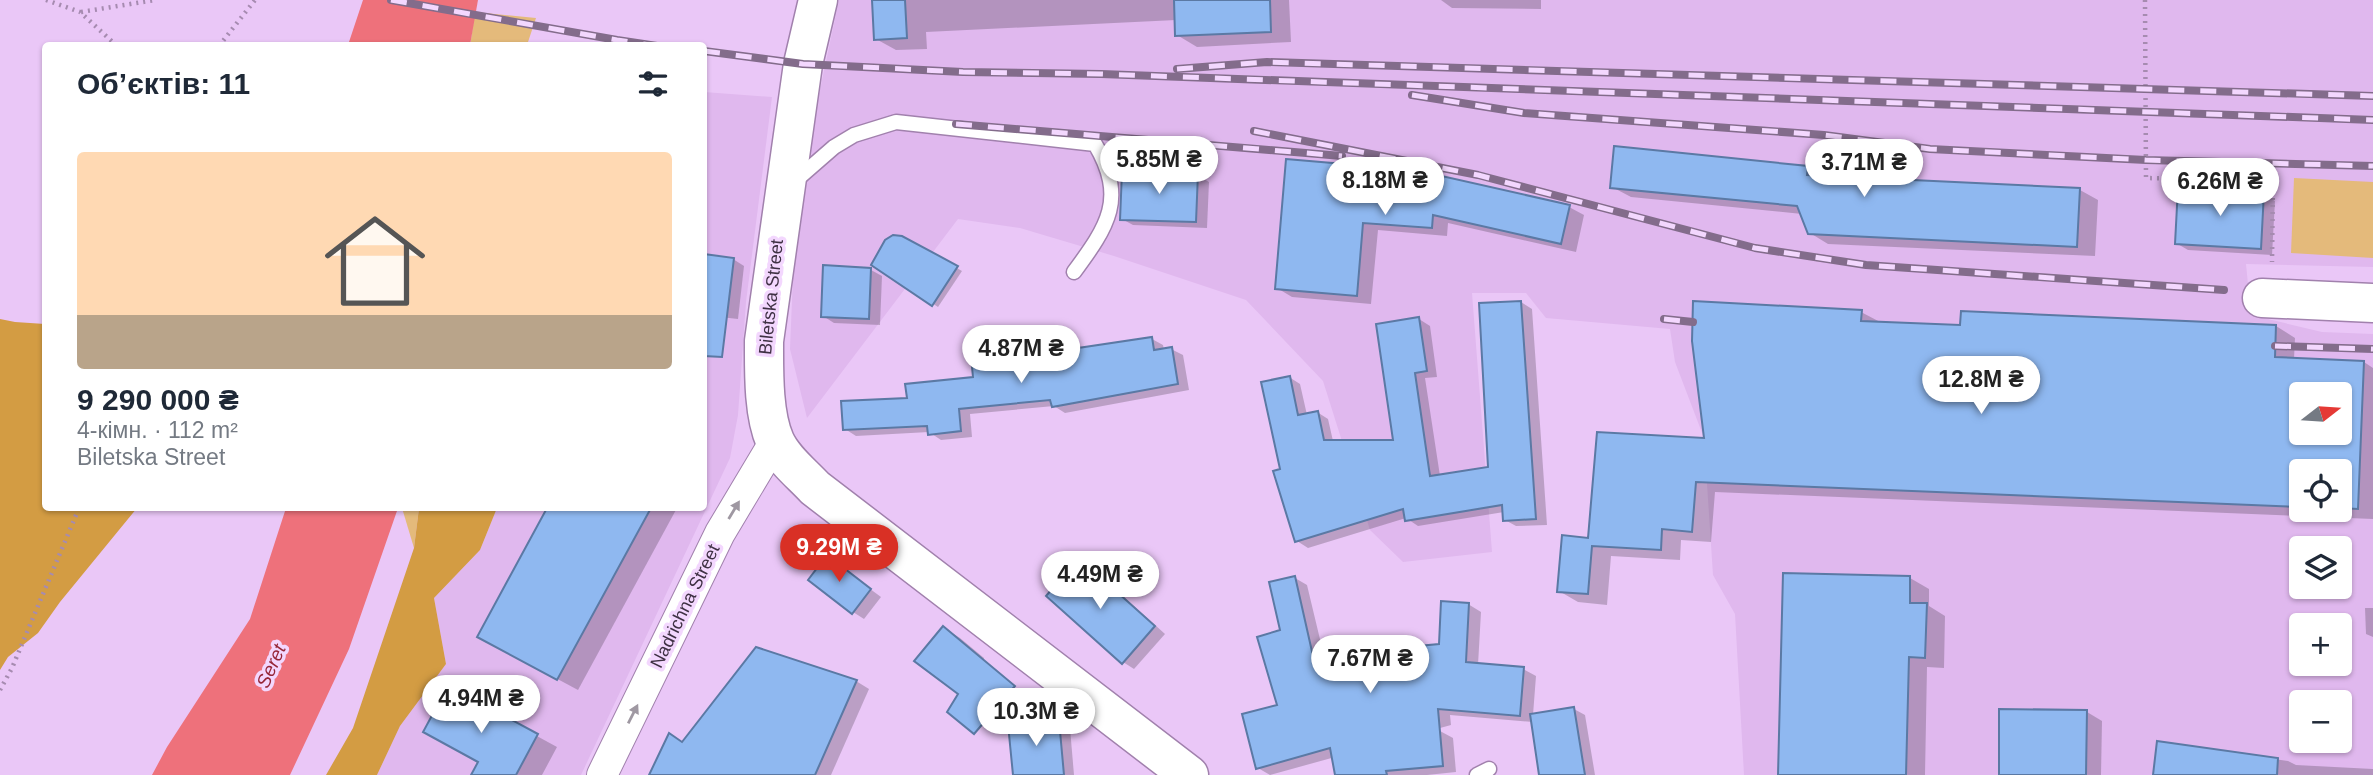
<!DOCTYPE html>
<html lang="uk">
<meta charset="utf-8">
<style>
:root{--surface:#fff;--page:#f2f2f3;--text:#1f2937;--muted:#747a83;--line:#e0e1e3;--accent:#d93025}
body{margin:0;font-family:Helvetica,sans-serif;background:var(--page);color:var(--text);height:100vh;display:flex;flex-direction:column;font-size:26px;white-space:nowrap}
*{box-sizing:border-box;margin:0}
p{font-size:23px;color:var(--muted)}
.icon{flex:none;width:38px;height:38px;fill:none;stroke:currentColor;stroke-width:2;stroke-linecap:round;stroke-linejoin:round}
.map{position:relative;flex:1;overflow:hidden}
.side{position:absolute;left:42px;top:42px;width:665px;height:469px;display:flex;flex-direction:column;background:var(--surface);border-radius:7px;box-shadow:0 2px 5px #0004}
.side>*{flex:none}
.needle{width:46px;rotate:73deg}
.fabs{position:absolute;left:2289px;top:382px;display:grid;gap:14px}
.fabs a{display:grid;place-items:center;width:63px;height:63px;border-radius:7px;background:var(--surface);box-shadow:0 2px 5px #0004;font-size:35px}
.price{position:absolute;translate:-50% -60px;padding:0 16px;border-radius:24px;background:#fff;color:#222;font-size:23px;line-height:46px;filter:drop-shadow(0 2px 4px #0008)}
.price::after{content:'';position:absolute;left:50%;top:42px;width:21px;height:16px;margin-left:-10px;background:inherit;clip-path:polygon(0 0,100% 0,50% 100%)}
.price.active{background:var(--accent);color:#fff}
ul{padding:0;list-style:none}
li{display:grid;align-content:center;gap:14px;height:371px;padding:0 35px}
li+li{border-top:2px solid var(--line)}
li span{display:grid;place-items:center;height:217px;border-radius:7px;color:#555}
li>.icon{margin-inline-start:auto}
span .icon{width:126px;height:126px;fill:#fffc;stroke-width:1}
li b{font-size:30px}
h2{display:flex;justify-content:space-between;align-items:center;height:84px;padding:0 35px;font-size:30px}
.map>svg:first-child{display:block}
.built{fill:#e0b8ee;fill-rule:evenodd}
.green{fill:#e4ba7b}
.forest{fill:#d39c43}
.water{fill:#ee717b}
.shadow{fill:#0003;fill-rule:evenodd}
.building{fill:#8fb8f0;stroke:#5b79a4;stroke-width:2;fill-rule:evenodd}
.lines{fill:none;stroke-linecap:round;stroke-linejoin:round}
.lane-casing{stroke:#a181ad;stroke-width:17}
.street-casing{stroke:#a181ad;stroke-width:32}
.secondary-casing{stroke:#a181ad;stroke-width:41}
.path{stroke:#a68bb0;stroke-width:4.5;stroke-dasharray:2 5;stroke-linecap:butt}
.lane{stroke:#fff;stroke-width:14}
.street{stroke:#fff;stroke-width:30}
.secondary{stroke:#fff;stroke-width:38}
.rail-casing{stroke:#836c8b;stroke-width:8}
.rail{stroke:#f3d7fe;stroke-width:5;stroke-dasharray:16;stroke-linecap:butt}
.oneway{fill:#9f98a2}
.labels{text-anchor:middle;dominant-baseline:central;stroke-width:7;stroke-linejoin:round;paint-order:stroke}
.street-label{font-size:18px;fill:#3f3144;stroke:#f3d7fe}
.water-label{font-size:19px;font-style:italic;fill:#962638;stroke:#f3d7fe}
</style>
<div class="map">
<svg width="2373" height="775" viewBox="0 0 2373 775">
<rect width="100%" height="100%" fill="#eac7f7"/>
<g class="built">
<path d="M839,0h1534v267l-127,-3 5,51 71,17 51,2v441h-629l-9,-161 -22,-39 -9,-137 -29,-76 -5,-33 -124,-11 -20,-25h-54l20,259 -89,10 -33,-32 -47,-149 -77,-81 -132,-44 -94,-28 -62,-9 -151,199 -17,-69 6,-146zM2301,394h39v38h-39zM2301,471h39v38h-39zM2301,548h39v38h-39zM2301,625h39v38h-39zM2301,702h39v38h-39z"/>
<path d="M704,92l68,5 -26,205 -8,113 -8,43 -149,317h-204l23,-49 46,-62 -12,-66 46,-48 17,-42h207z"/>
</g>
<g class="green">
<path d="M475,12l61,6 -9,27 -57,1z"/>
<path d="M2294,178l79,4v76l-82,-5z"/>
<path d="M402,508h17l-5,40z"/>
</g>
<g class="forest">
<path d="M0,319l15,3 30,2 1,184h91l-77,94 -22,31 -30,24 -8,13z"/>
<path d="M419,508h78l-17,42 -46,48 12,66 -46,62 -23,49h-51l27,-47 61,-180z"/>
</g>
<g class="water">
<path d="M363,0h115l-8,45h-122z"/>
<path d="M286,508h112l-49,141 -59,126h-138l15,-28 83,-128z"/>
</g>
<g class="shadow">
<path d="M874,0h415l2,42 -94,5 -20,-12 -1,-15 -250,12 1,17 -31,1 -20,-11z"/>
<path d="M1441,0h100v9l-89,-1z"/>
<path d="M1288,161l149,13 8,5 124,28 15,8 -8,37 -128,-29 -1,13 -69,-6 -7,74 -79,-7 -15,-9z"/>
<path d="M1808,167l17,11 255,12 18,10 -3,56 -267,-12 -18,-11 -8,-19 -171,-17 -19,-10z"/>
<path d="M1197,175l12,7 -2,46 -74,-3 -11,-6z"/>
<path d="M2263,194l12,7 -3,54 -84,-5 -12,-7z"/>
<path d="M901,237l61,34 -24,36 -64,-43z"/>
<path d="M706,256l27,3 11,7 -6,53 -27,-3 -7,-5z"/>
<path d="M871,270l11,6 -2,49 -46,-2 -11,-7z"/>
<path d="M1521,302l11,7 15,216 -31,1 -11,-6 -1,-8 -86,14 -12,-8 -98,30 -11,-7 -15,-71 7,-93 11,7 7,31 10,-3 11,7 5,22h62l24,-122 11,7 7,51 -12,1 15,98 50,-8z"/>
<path d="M1861,312l21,11 80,4 314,-1 19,12 -1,21 70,3 9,6v151l-658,-27 -4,50 -30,-2 -1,20 -69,-4 -4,49 -29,-3 -19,-11 31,-52 116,-99zM2301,394h39v38h-39zM2301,471h39v38h-39z"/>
<path d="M1152,339l11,6 1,5 7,-1 12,6 6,35 -124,23 -11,-7 -84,8 2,23 -31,3 -12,-8 -73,4 -11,-7 64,-30 65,-21 29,-22 6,4z"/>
<path d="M549,508h128l-99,182 -99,-53z"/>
<path d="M828,558l53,39 -17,22 -11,-7z"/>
<path d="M1080,561l11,6 74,67 -31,35 -11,-7z"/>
<path d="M1295,578l12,7 17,71 38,-8 8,5 70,-7 28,-42 13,8 -3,53 45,4 13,7 -3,39 41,-6 11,6 10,60h-54l-8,-53 -83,-7 1,10 -181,50 -12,-7 21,-62 3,-75z"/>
<path d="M1910,578l19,11v17l16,10 -1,52 -17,-1 -2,108h-145z"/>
<path d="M2365,608h8v29l-7,-3z"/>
<path d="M944,628l16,10 24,20 -2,50z"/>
<path d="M856,681l13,8 -38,86h-180l32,-32z"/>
<path d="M453,690l104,57 -15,28h-69l7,-13 -32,-62z"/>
<path d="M2087,712l15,9 -1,54h-101z"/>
<path d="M1059,722l11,6 4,47h-49z"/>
<path d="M1440,731l13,7 3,34 -29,3h-68z"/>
<path d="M2159,743l129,18 8,4 77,4v6h-219z"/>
</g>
<g class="building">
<path d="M872,0h33l2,38 -33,2z"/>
<path d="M1174,0h96l1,32 -96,4z"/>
<path d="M1614,146l194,20 -1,9 273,13 -3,59 -269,-13 -11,-28 -187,-18z"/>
<path d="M1286,159l151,13v3l133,30 -9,39 -128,-29 -1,13 -69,-5 -6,73 -82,-7z"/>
<path d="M1122,171l76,2 -2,49 -76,-2z"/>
<path d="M2178,187l86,5 -3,57 -86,-5z"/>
<path d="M893,235l9,1 56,30 -26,40 -61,-41 14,-25z"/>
<path d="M704,254l30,4 -12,99 -18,-1z"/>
<path d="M823,265l48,3 -2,51 -48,-2z"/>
<path d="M1521,301l15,218 -33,2 -1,-16 -97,16 -2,-12 -108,33 -22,-71 7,-2 -19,-87 29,-6 8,39 20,-4 6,29h69l-17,-116 43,-7 8,54 -12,2 15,103 58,-9 -9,-164z"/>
<path d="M1693,301l169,9 -1,11 99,4 1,-14 315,14 -1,32 89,4 -6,148 -18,-1v-37h-39v36l-605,-25 -4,50 -30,-3 -1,21 -69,-4 -4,48 -31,-2 5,-57 26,3 9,-106 107,6 -12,-97zM2301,394h39v38h-39z"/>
<path d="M1152,337l2,13 18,-3 6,37 -126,23 -2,-7 -91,9 2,22 -33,4 -1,-9 -84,4 -2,-29 66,-3 -2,-14 68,-7 -2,-20 32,-3 1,5z"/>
<path d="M547,508h104l-94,172 -80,-43z"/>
<path d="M827,555l44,34 -19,25 -44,-34z"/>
<path d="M1079,558l76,68 -33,38 -76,-68z"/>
<path d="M1783,573l127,3v27h17l-2,55 -16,-1 -3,118h-128z"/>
<path d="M1295,576l18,80 50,-10 1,5 75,-7 2,-43 28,2 -3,59 58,5 -4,49 -82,-7 5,57 -57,5 1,4h-52l-5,-27 -74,21 -14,-55 35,-9 -20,-68 23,-7 -11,-48z"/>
<path d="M943,626l72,60 -41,48 -27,-22 11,-18 -44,-33z"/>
<path d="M756,647l101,33 -42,95h-166l20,-42 13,9z"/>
<path d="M452,688l86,46 -22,41h-45l7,-13 -55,-30 20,-37 4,2z"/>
<path d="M1574,707l11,68h-46l-9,-61z"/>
<path d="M1999,709l88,1 -1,65h-87z"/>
<path d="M1059,720l5,55h-51l-5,-51z"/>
<path d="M2157,741l121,17 -1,17h-124z"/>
</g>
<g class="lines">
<defs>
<g id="lane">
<path d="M795,181l39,-34 20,-12 42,-13 199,22c32,54 13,82 -21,128"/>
<path d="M1477,775l12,-6"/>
</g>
<path id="street" d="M602,775l118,-242 55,-92"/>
<g id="secondary">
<path d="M818,0l-15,64 -39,277c0,30 -1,73 11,100 8,18 26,32 40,47l374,287"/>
<path d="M2262,298l111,5"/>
</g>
</defs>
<use href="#lane" class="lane-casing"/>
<use href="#street" class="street-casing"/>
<use href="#secondary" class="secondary-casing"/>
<g class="path">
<path d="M46,0l34,12 37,34"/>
<path d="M2145,0l1,178 127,3 -1,81"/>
<path d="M81,12l74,-12"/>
<path d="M219,46l36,-46"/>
<path d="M0,690l12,-22 67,-160"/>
</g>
<use href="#lane" class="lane"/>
<use href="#street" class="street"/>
<use href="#secondary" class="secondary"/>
<defs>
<g id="rail">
<path d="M391,0l226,40 40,6"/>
<path d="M704,51l99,13 160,8 138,2 1272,46"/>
<path d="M1177,69l90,-7 1106,34"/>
<path d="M1412,95l112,18 300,22 106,14 216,11 227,6"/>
<path d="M956,124l386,32"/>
<path d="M1254,131l224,44 277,73 111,17 358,25"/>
<path d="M1664,319l29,3"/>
<path d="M2275,346l98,3"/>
</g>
</defs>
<use href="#rail" class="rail-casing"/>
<use href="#rail" class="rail"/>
</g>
<defs><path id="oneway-solid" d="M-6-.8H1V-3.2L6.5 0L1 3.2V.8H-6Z" transform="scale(1.75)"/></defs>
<g class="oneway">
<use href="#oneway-solid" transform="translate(734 510) rotate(-59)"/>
<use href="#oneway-solid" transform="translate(633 714) rotate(-63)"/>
</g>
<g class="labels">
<g class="street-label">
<text transform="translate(771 297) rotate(-84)">Biletska Street</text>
<text transform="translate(685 606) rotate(-64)">Nadrichna Street</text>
</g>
<g class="water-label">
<text transform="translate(271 666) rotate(-66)">Seret</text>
</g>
</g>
</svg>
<div class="fabs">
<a><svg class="needle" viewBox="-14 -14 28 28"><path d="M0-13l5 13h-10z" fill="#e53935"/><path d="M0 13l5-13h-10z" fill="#747a83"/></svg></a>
<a><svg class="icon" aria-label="locate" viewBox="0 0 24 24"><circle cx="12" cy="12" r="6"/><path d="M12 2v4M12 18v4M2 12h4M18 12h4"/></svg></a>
<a><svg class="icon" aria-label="layers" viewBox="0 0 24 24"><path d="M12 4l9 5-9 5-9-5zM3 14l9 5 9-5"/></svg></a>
<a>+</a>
<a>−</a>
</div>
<b class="price" style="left:1159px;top:196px">5.85M ₴</b>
<b class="price" style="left:1864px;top:199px">3.71M ₴</b>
<b class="price" style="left:1385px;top:217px">8.18M ₴</b>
<b class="price" style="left:2220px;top:218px">6.26M ₴</b>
<b class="price" style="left:1021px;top:385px">4.87M ₴</b>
<b class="price" style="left:1981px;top:416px">12.8M ₴</b>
<b class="price active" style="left:839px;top:584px">9.29M ₴</b>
<b class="price" style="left:1100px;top:611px">4.49M ₴</b>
<b class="price" style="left:1370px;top:695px">7.67M ₴</b>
<b class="price" style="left:481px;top:735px">4.94M ₴</b>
<b class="price" style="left:1036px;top:748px">10.3M ₴</b>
<section class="side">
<h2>Об’єктів: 11<svg class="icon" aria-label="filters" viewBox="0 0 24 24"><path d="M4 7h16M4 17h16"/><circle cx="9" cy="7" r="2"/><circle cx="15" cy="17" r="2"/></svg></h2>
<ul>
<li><span style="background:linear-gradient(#ffd9b3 75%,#b9a48a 0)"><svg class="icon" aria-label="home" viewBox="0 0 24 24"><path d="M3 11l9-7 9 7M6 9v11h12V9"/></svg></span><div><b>9 290 000 ₴</b><p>4-кімн. · 112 m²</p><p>Biletska Street</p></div></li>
</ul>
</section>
</div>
